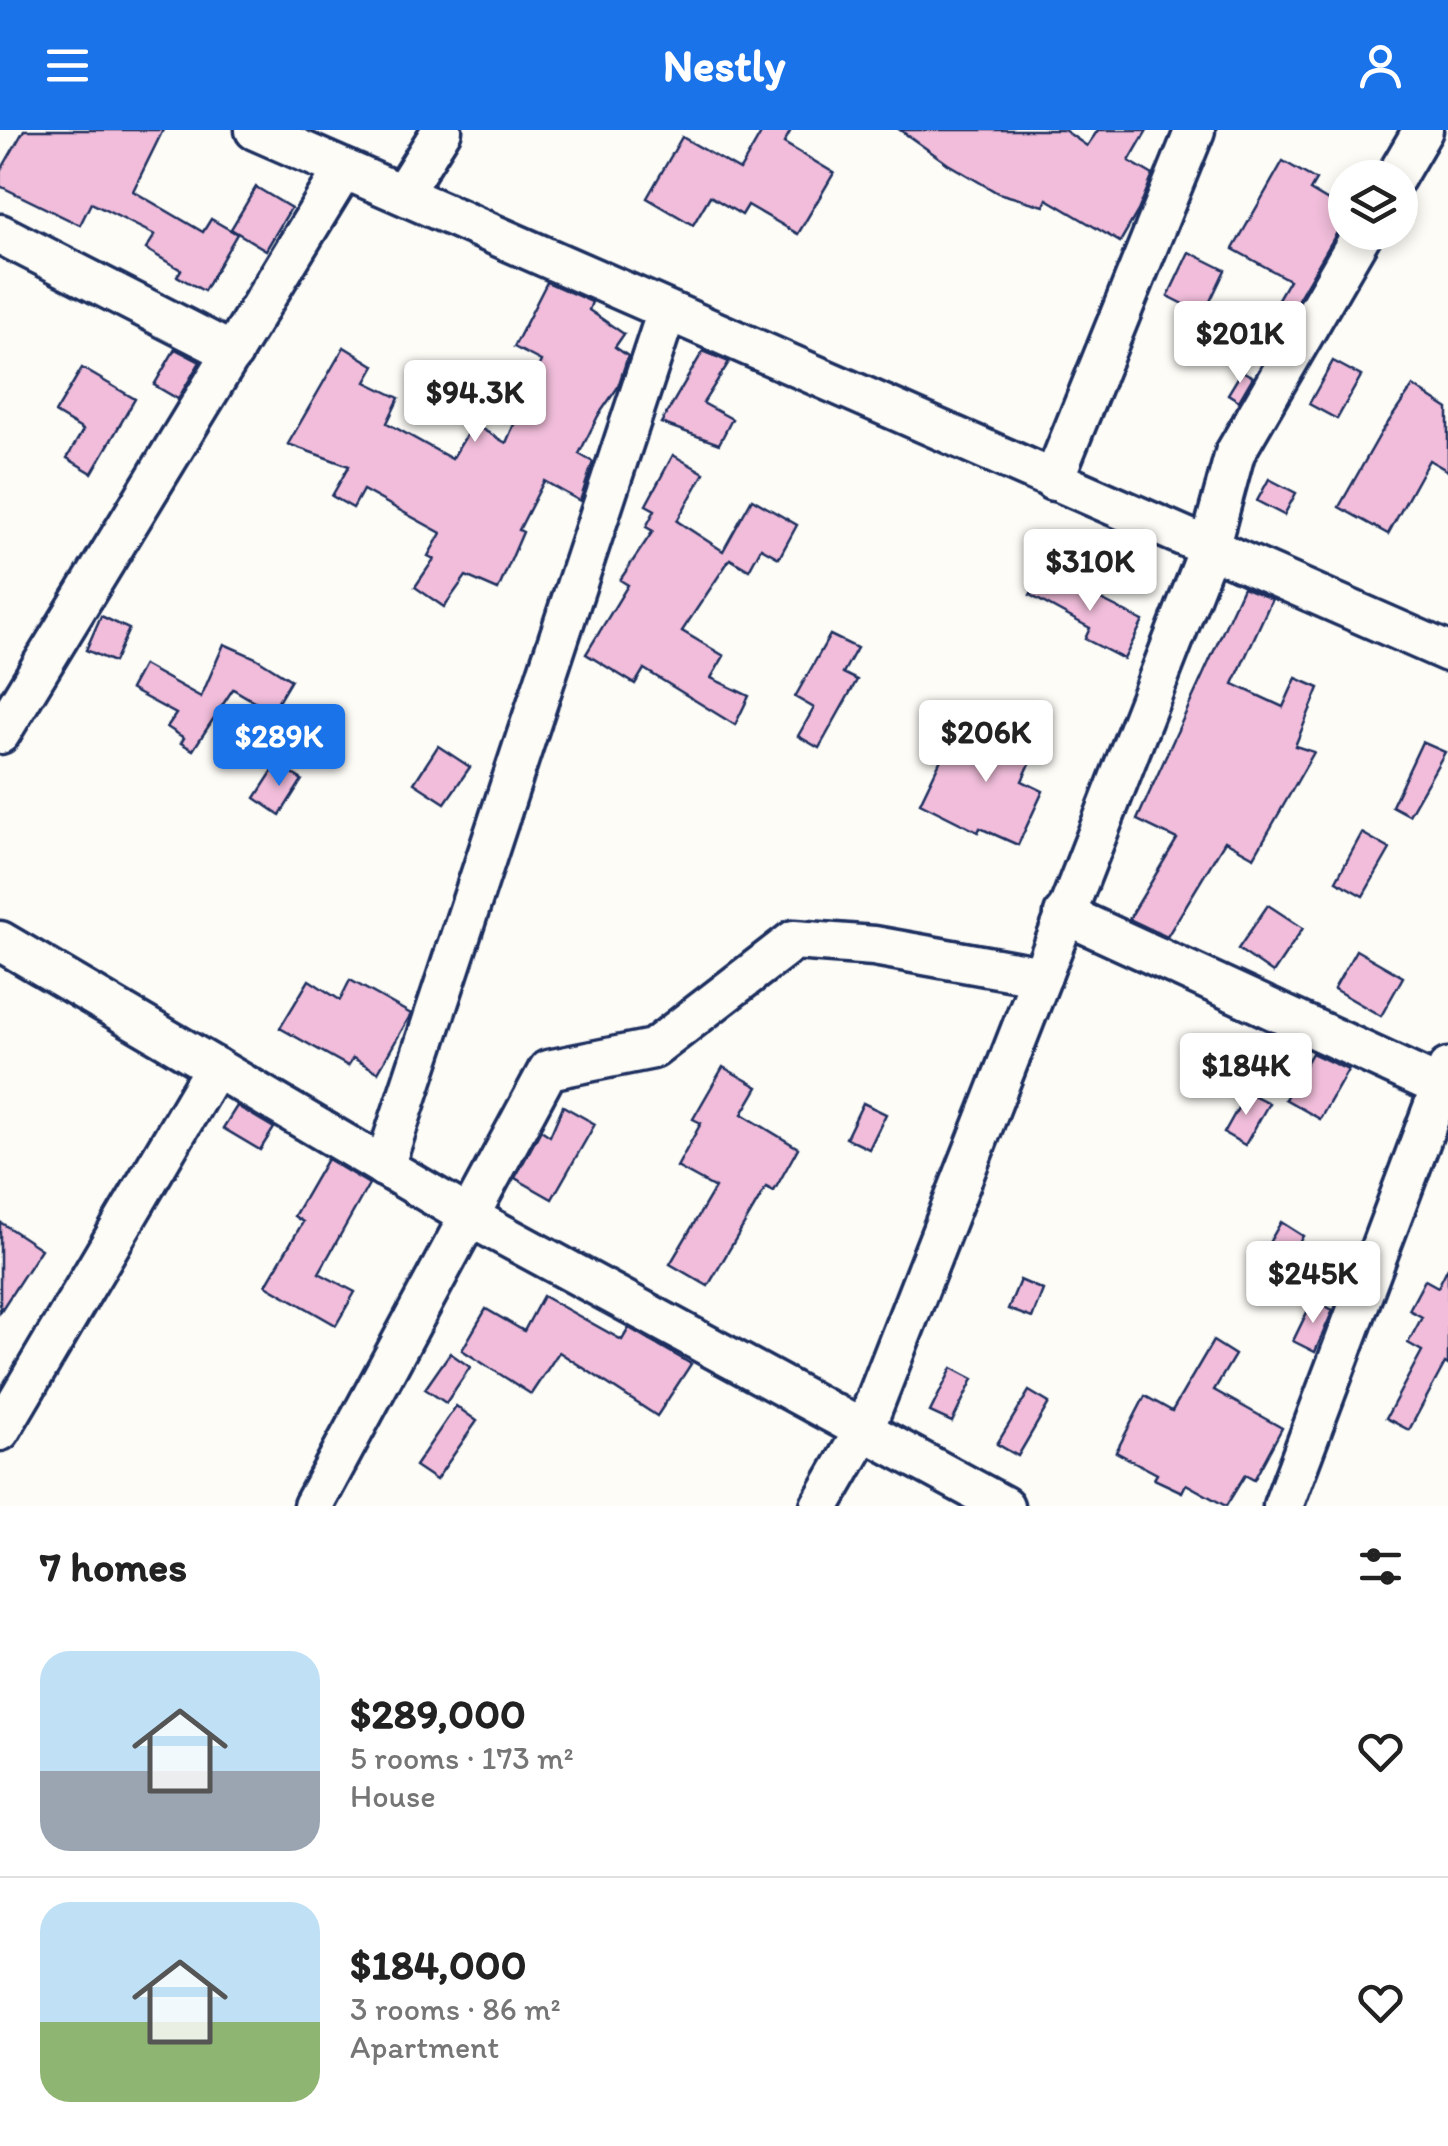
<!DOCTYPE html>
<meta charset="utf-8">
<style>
:root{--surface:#fff;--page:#f6f6f6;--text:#222;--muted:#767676;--line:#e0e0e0;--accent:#1a73e8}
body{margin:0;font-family:Itim,sans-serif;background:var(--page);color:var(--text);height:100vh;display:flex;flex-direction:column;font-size:38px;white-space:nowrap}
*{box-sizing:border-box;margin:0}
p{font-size:32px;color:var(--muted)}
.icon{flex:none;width:55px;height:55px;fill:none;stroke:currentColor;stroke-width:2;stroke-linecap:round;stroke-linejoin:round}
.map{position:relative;height:1376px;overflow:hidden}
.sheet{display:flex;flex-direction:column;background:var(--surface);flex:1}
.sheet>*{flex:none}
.fabs{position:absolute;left:1328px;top:30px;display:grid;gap:20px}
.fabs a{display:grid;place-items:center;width:90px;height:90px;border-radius:50%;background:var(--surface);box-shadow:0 5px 15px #0003;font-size:50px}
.price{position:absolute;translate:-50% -85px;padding:0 22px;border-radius:10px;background:#fff;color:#222;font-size:32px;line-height:65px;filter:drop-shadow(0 2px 5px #0008)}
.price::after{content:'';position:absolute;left:50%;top:60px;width:30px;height:22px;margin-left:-15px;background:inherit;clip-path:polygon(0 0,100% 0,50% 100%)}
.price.current{background:var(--accent);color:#fff}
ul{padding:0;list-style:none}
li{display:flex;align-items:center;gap:30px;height:250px;padding:0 40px}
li+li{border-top:2px solid var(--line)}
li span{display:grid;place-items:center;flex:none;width:280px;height:200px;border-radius:30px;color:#555}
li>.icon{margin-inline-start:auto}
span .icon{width:120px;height:120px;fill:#fffc;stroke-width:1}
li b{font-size:42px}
h2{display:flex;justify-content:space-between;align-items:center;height:120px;padding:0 40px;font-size:42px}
header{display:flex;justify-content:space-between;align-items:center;height:130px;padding:0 40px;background:var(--accent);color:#fff;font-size:45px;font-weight:700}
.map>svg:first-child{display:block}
.building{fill:#f1bdda;stroke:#1b2f5e;stroke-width:2.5}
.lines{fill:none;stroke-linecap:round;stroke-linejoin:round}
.minor-casing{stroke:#1b2f5e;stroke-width:45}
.minor{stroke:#fdfcf7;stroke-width:38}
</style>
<header><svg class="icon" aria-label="menu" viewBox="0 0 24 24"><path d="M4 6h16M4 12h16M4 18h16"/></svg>Nestly<svg class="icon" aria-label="person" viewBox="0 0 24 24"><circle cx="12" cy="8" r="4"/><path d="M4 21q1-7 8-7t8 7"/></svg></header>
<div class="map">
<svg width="1448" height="1376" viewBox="0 0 1448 1376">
<rect width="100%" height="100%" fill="#fdfcf7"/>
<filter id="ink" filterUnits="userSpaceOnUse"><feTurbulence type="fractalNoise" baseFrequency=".01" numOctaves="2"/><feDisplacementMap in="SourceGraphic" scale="20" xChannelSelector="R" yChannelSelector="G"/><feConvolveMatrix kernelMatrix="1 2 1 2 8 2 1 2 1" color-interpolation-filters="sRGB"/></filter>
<g filter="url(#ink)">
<g class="building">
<path d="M24,0h139l-30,61 70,41 8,-13 26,15 -33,57 -27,-15 4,-6 -35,-21 9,-14 -64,-32 -11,22 -80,-39v-14z"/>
<path d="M763,0h28l-7,13 50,30 -36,61 -50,-29 -6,10 -32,-19 -17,29 -46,-27 35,-61 58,33z"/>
<path d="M900,0h164l23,16 11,-16h49l-18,31 24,14 -15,36 -18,31 -73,-43 -3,7 -46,-13 -50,-29z"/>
<path d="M1283,31l33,19 -6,10 35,21v8l-65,111 -15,-9 24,-41 -56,-31z"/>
<path d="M256,57l35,21 -25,42 -35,-21z"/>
<path d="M1189,122l36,18 -21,44 -36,-18z"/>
<path d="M547,152l45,20 -3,8 35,24 -9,13 13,9 -10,31 -20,29 -19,38 14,8 -13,39 -36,-20 -25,49 4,2 -25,58 -32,-14 -22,31 -29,-20 19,-28 -6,-3 13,-23 -78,-43 -10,18 -21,-12 17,-30 -61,-22 56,-97 31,19 -9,16 33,16 -12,25 65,36 21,-35 33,19 35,-82 -27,-14z"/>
<path d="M175,219l25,13 -22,37 -24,-14z"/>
<path d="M703,221l26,11 -26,41 29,16 -13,25 -58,-21z"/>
<path d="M1333,231l28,15 -24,43 -28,-15z"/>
<path d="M82,238l53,31 -43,74 -25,-15 16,-28 -28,-17z"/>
<path d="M1242,241l11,6 -14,24 -11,-7z"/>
<path d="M1413,256l35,23v62l-19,-11 -41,74 -49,-27 42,-74z"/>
<path d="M673,325l31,18 -27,48 46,30 29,-52 45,26 -18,33 -18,-10 -12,22 -19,-11 -48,72 42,25 -13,22 38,18 -14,29 -91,-56 -9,15 -49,-30 42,-69 -8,-5 33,-49 -7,-4 9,-17 -9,-5z"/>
<path d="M1269,349l27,14 -12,22 -27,-14z"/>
<path d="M1043,441l100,50 -19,38 -39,-20 5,-11 -60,-33z"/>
<path d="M1243,457l29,12 -39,85 50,23 13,-29 23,10 -24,58 19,6 -60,105 -29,-16 -58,96 -38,-18 48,-80 -40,-19z"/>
<path d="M101,486l28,13 -15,33 -28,-12z"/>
<path d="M830,505l27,13 -14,25 14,7 -38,68 -21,-12 16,-28 -19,-11z"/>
<path d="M224,514l32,14 35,22 -19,32 -39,-23 -40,61 -12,-7 3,-5 -17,-11 9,-13 -46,-25 13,-24 58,32z"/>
<path d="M977,590l60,28 -15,33 21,10 -25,54 -38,-17 -2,4 -58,-29 25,-52 14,7z"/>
<path d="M1422,612l23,10 -36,63 -17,-9z"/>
<path d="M438,616l32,21 -25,36 -31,-20z"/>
<path d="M277,634l25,16 -22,35 -25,-17z"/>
<path d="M1362,703l28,16 -27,47 -27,-15z"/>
<path d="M1268,775l35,23 -30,45 -35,-24z"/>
<path d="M1356,820l47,27 -22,39 -47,-27z"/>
<path d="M309,850l31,20 10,-20 61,34 -33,58 -25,-14 -5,8 -68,-38z"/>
<path d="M1312,923l36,17 -28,49 -35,-20z"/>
<path d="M723,937l35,20 -16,27 56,34 -24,43 -8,-4 -58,99 -38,-22 45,-76 -38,-21 24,-44 -8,-4z"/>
<path d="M1247,962l22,11 -24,42 -21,-12z"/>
<path d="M863,973l23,11 -17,35 -23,-11z"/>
<path d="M237,976l37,22 -14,22 -37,-22z"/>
<path d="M563,976l32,18 -43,75 -37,-21 26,-48 9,6z"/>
<path d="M327,1029l42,25 -50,89 36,19 -19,33 -70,-40 37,-63 -9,-6z"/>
<path d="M0,1092l41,27 -41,63z"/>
<path d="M1281,1092l22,14 -23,40 -22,-14z"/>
<path d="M1448,1137v98l-3,-2 -36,67 -23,-12 36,-67 -14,-8 14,-26 -13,-7 16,-30 13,7z"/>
<path d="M1020,1150l23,10 -11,28 -24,-9z"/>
<path d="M543,1166l79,44 7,-12 62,36 -34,52 -98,-64 -28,42 -69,-44 24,-41 38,22z"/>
<path d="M1313,1170l20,10 -18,42 -22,-11z"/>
<path d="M1213,1211l22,14 -21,35 68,38 -28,52 -9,-5 -19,31 -40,-22 -4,8 -28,-13 3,-5 -41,-22 29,-56 27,15z"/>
<path d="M450,1223l20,14 -24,36 -21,-14z"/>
<path d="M952,1238l21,11 -21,43 -22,-10z"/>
<path d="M1029,1261l20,12 -31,53 -21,-12z"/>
<path d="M456,1276l21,15 -41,59 -21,-14z"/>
</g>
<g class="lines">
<defs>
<g id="minor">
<path d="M255,0l1193,522"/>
<path d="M1395,48l28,-48"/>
<path d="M402,64l40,-64"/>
<path d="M0,104l233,119"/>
<path d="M1053,351l142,-351"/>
<path d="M0,604l344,-565"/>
<path d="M1064,784l377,173"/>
<path d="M0,811l470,276 534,289"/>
<path d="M384,1037l283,-856"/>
<path d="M0,1301l215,-364"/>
<path d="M313,1376l235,-436 105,-21 141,-109 80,6 168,30"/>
<path d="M820,1376l44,-76 345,-881 26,-96 128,-221"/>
<path d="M1283,1376l165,-438"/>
</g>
</defs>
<use href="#minor" class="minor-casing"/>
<use href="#minor" class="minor"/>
</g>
</g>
</svg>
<div class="fabs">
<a><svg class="icon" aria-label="layers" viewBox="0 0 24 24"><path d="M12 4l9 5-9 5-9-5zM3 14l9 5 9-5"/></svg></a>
</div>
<b class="price" style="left:1240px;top:256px">$201K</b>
<b class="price" style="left:475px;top:315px">$94.3K</b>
<b class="price" style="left:1090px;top:484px">$310K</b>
<b class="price" style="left:986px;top:655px">$206K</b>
<b class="price current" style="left:279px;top:659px">$289K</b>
<b class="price" style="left:1246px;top:988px">$184K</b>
<b class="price" style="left:1313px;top:1196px">$245K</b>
</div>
<section class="sheet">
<h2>7 homes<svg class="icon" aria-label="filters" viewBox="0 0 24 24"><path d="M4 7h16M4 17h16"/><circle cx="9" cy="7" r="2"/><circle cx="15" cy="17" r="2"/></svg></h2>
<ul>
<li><span style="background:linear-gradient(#bfe0f5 60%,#9aa5b1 0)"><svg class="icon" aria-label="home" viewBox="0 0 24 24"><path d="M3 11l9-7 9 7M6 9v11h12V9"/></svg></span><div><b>$289,000</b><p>5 rooms · 173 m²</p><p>House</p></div><svg class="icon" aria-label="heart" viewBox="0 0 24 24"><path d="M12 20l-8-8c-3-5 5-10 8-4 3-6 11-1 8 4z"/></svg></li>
<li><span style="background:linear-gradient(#bfe0f5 60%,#8fb573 0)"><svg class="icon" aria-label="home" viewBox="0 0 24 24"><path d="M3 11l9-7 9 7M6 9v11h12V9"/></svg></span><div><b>$184,000</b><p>3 rooms · 86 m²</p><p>Apartment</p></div><svg class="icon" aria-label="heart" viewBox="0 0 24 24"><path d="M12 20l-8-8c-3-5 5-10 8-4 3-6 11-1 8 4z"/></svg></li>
</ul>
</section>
